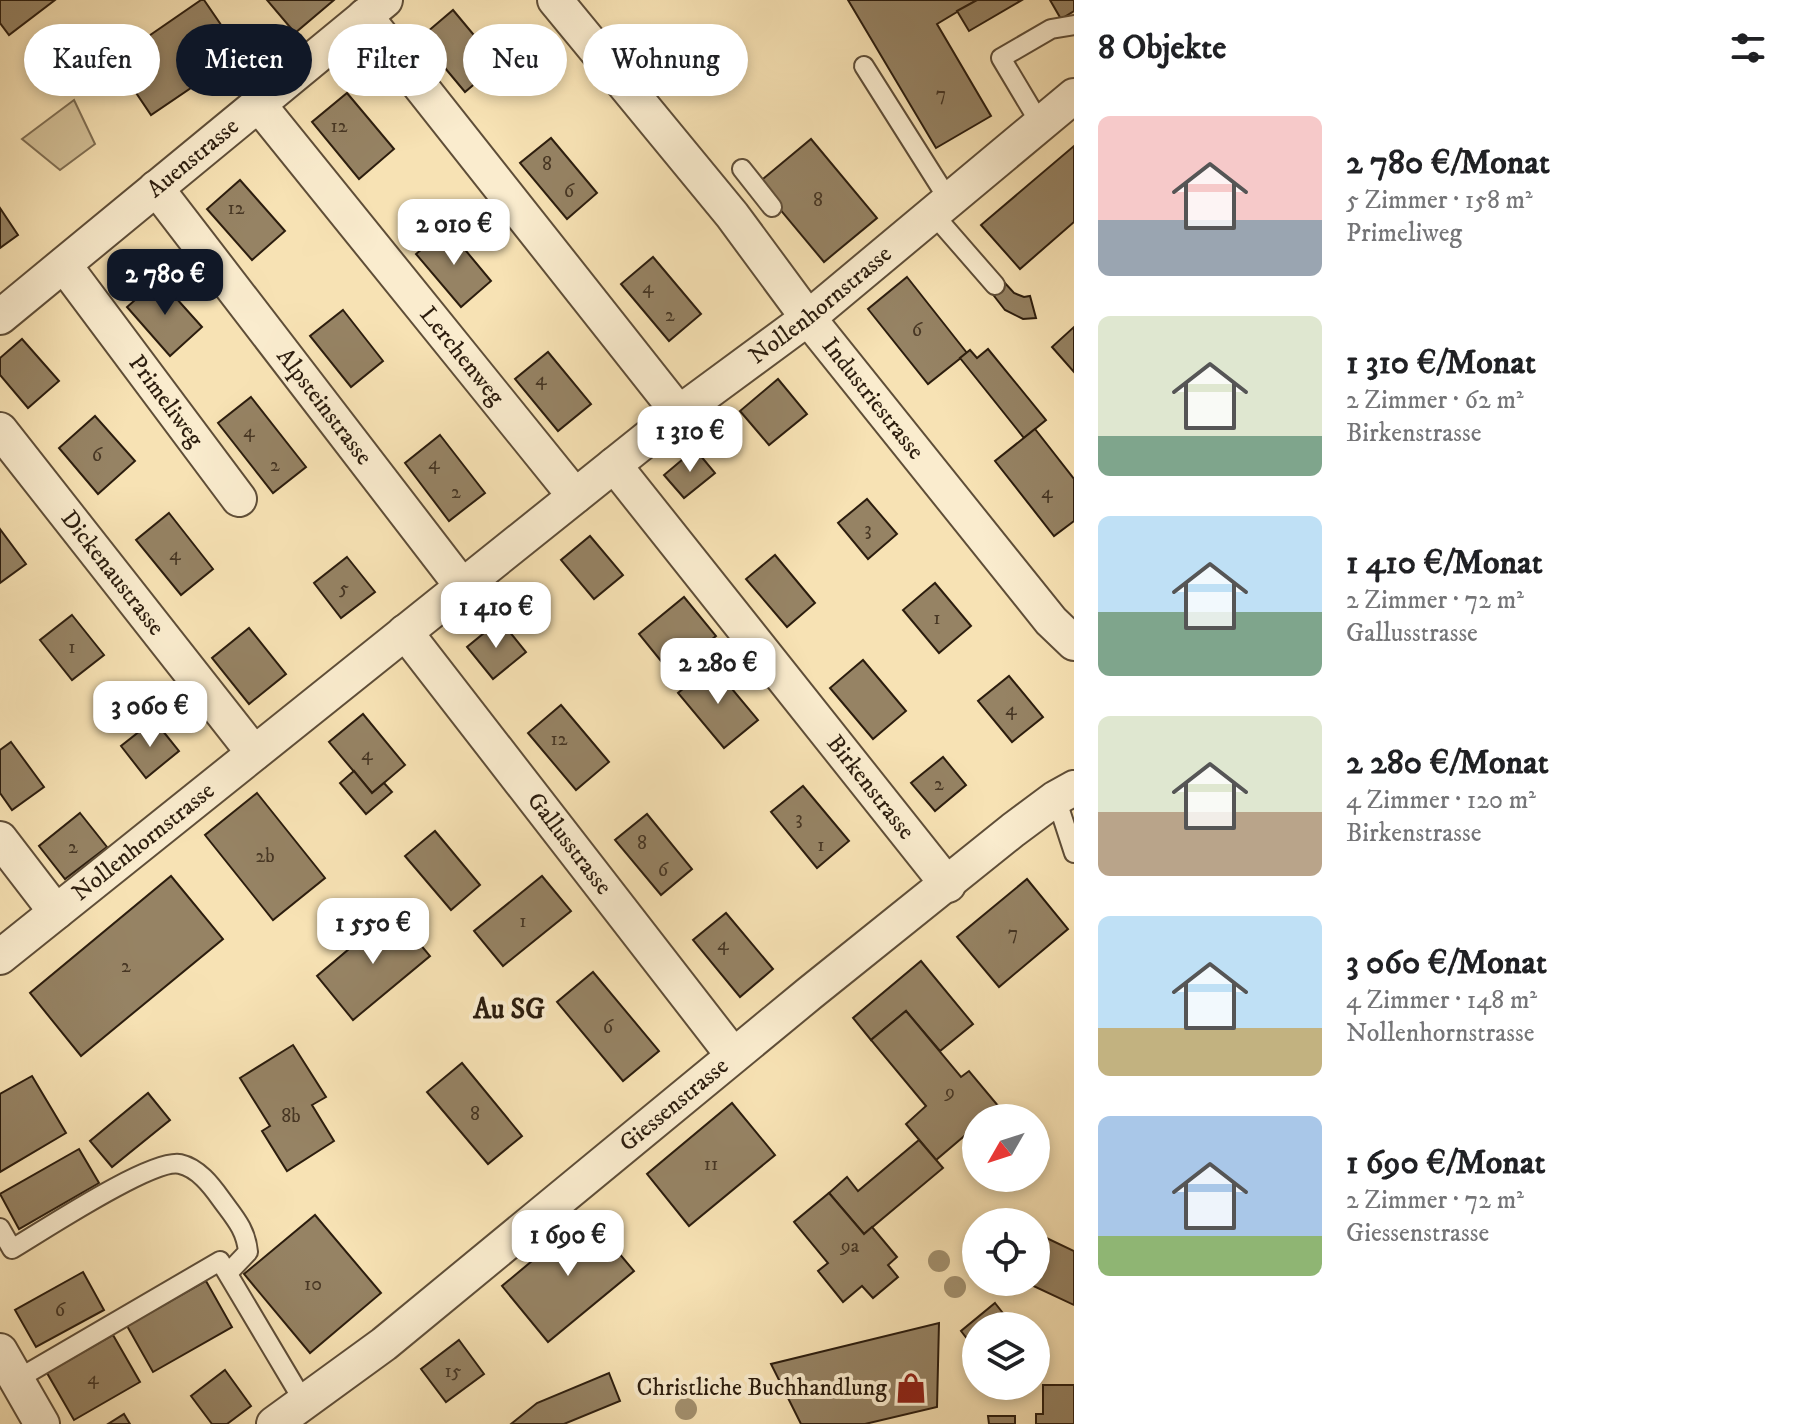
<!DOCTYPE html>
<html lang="de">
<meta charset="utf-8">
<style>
:root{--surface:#fff;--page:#f6f6f6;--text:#202124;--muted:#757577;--accent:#111827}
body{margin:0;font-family:"IM FELL DW Pica",serif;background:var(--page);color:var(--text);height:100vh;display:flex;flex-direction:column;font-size:30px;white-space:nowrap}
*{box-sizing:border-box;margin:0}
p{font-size:26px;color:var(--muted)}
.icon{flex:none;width:44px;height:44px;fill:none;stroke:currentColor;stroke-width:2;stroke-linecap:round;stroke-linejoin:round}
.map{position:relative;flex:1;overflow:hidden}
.details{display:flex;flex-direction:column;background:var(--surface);width:720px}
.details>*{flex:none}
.hud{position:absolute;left:24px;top:24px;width:760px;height:72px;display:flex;gap:16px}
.needle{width:52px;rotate:231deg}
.controls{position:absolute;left:962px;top:1104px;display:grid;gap:16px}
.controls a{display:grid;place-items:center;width:88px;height:88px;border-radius:50%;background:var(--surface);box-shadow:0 4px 12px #0003;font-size:40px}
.price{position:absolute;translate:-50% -68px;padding:0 18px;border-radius:16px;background:#fff;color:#222;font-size:26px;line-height:52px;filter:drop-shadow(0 2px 4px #0008)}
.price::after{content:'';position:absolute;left:50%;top:48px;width:24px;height:18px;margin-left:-12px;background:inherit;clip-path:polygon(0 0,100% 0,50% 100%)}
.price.active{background:var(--accent);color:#fff}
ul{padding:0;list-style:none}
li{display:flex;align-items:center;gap:24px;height:200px;padding:0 24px}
li span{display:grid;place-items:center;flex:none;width:224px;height:160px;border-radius:12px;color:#555}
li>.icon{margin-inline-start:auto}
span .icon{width:96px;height:96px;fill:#fffc;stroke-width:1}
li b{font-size:34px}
h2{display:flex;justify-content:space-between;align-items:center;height:96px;padding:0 24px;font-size:34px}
.chip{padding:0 28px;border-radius:36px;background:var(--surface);box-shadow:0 4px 12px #0003;font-size:28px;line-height:72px}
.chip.active{background:var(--accent);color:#fff}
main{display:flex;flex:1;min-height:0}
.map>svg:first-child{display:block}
.green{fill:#d4c198;stroke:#806f53;stroke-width:2}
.building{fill:#968364;stroke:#2c1d0e;stroke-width:2}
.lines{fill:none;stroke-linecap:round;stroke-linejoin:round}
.lane-casing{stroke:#5f4e38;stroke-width:22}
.street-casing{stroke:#5f4e38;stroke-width:38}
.lane{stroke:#faecce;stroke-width:18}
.street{stroke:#faecce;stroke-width:34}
.tree{fill:#a3916f}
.labels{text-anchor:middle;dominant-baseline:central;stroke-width:8;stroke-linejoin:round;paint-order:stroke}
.number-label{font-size:20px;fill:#463624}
.street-label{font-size:24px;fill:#2c1d0e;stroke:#faecce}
.poi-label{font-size:24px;fill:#2c1d0e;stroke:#faecce;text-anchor:end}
.quarter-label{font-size:28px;font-weight:bold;fill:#2c1d0e;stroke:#faecce}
</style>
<main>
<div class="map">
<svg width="1074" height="1424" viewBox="0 0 1074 1424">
<rect width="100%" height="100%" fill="#f7e2b4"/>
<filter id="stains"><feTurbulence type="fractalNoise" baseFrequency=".0025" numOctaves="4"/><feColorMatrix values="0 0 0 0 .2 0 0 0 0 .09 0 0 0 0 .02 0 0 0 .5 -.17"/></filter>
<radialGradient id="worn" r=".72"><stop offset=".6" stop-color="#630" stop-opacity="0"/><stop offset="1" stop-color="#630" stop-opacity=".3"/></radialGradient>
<path class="green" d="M74,100l21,44 -35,26 -38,-31z"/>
<g class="building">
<path d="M0,0h55l-46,35 -9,-12z"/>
<path d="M201,0h3l37,54 -90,61 -37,-55z"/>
<path d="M267,0h67l-39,33z"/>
<path d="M848,0h129l-40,24 54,92 -55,32z"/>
<path d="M977,0h45l-53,31 -12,-20z"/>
<path d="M1050,0h24v11l-13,8z"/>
<path d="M453,10l45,54 -33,28 -45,-54z"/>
<path d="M347,93l47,56 -35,30 -47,-57z"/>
<path d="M551,138l46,55 -30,26 -47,-56z"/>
<path d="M811,139l66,79 -53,44 -66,-79z"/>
<path d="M1074,146v76l-54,47 -39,-44z"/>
<path d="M240,180l45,51 -33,29 -45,-51z"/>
<path d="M0,208l18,27 -18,13z"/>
<path d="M447,228l44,53 -30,26 -45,-53z"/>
<path d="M653,257l48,57 -32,27 -48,-57z"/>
<path d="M907,277l60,76 -39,31 -60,-75z"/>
<path d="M159,279l43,48 -32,29 -43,-49z"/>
<path d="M1004,282l10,11 10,4 6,-1 6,22 -13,1 -18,-9 -14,-18z"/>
<path d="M343,310l40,51 -32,26 -41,-51z"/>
<path d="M1074,327v45l-22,-25z"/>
<path d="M22,339l37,42 -31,27 -28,-33v-17z"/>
<path d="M988,349l58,71 -22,18 -64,-80 10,-8 7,8z"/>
<path d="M548,352l43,52 -33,27 -43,-52z"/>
<path d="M778,379l29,35 -38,31 -29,-34z"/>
<path d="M251,397l55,70 -33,26 -55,-70z"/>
<path d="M95,416l40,45 -37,33 -39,-46z"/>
<path d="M1035,429l39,50v42l-20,15 -59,-75z"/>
<path d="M440,435l45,58 -36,28 -44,-58z"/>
<path d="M695,449l20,24 -31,25 -20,-23z"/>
<path d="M867,499l30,35 -29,25 -30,-36z"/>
<path d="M169,513l44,56 -32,26 -45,-55z"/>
<path d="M0,529l26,35 -26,19z"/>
<path d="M590,536l33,39 -29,24 -33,-39z"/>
<path d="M775,555l40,48 -28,24 -41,-48z"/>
<path d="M347,557l28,35 -34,26 -27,-35z"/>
<path d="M935,583l36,43 -32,27 -36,-43z"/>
<path d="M684,597l32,39 -46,36 -31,-38z"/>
<path d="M72,615l32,40 -32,25 -32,-40z"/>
<path d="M500,620l26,32 -33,27 -26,-32z"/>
<path d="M249,628l37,46 -37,30 -37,-46z"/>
<path d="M863,660l43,51 -33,28 -43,-51z"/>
<path d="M712,665l46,55 -34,28 -46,-55z"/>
<path d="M1009,676l34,41 -31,25 -34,-41z"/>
<path d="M561,705l48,57 -33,28 -48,-57z"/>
<path d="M363,714l42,51 -33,28 -43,-51z"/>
<path d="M154,720l25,31 -33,27 -25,-32z"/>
<path d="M11,742l33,45 -32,23 -12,-17v-43z"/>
<path d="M943,757l23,28 -31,26 -24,-28z"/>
<path d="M354,771l18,22 12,-10 8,9 -26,22 -26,-31z"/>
<path d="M803,786l46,55 -32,27 -46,-56z"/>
<path d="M257,793l68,85 -52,42 -68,-85z"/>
<path d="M80,813l27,34 -42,32 -26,-33z"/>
<path d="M647,814l45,55 -31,26 -46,-55z"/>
<path d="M435,831l45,54 -29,25 -46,-54z"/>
<path d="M171,876l52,63 -142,117 -51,-63z"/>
<path d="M542,876l29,35 -68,55 -29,-35z"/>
<path d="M1027,879l41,50 -69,58 -42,-50z"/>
<path d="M393,912l37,44 -77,64 -36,-44z"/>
<path d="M726,913l47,56 -33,28 -47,-57z"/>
<path d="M921,961l52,63 -33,27 -34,-40 -35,29 -18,-22z"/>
<path d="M593,972l66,79 -36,30 -66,-79z"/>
<path d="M906,1011l55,66 8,-6 30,36 -13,11h-10v8l-40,34 -30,-36 20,-18 -55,-66z"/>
<path d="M293,1045l33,52 -14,8 22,36 -47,30 -25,-40 8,-5 -30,-48z"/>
<path d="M462,1063l60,73 -34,28 -61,-72z"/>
<path d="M32,1076l34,57 -66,39v-78z"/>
<path d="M148,1093l22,27 -58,47 -22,-26z"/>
<path d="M732,1103l43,52 -86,71 -42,-52z"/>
<path d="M919,1140l24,28 -79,66 -35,-41 18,-16 11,14z"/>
<path d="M79,1149l20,34 -80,46 -19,-35z"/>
<path d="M829,1193l35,41 8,-7 25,30 -9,8 10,12 -25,21 -11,-12 -19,16 -25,-31 10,-8 -34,-41z"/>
<path d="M315,1215l66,78 -71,60 -66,-79z"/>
<path d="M587,1215l47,56 -86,71 -46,-56z"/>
<path d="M1036,1233l38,18v54l-49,-23h11z"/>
<path d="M83,1272l21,38 -68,37 -21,-37z"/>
<path d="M206,1281l26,46 -79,45 -26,-46z"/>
<path d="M995,1303l18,23h-37v24l-15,-19z"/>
<path d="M939,1323l-2,84 -72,17h-64l-30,-60z"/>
<path d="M113,1335l27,47 -66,38 -27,-47z"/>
<path d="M459,1340l25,34 -38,28 -25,-33z"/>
<path d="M225,1370l26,36 -24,18h-15l-21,-28z"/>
<path d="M609,1373l11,28 -56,23h-53l26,-21z"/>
<path d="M1043,1385h31v39h-38v-10h7z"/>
<path d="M124,1414l6,10h-22z"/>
<path d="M988,1416h27v8h-26z"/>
</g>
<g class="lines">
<defs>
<g id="lane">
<path d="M864,66l86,136"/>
<path d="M1041,125l-40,-67 50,-29 23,-4"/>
<path d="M742,169l30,38"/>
<path d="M934,215l61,70"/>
<path d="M1056,798l18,55"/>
<path d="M0,1228l12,21c29,-17 140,-91 168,-85 18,4 31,21 41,35 13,18 25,30 27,53l-20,21"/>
<path d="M16,1380l204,-119 84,141"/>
</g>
<g id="street">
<path id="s1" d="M555,0l177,215 76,103 243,303 23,22"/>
<path d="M365,16l314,397"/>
<path id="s2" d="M258,104l317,392"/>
<path id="s3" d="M156,188l306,398"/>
<path id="s4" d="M64,265l175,234"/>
<path id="s5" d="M0,317l385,-317"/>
<path id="s6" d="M0,430l254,323"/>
<path id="s7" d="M614,465l334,420"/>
<path id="s8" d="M405,632l328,423"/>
<path d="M0,839l56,73"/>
<path id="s9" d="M0,957l679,-544 129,-95 266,-222"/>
<path d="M0,1351l42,73"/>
<path id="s10" d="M274,1424l110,-80 426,-351 203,-163 43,-32 18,-10"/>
</g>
</defs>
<use href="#lane" class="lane-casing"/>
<use href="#street" class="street-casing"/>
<use href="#lane" class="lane"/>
<use href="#street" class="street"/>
</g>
<g class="tree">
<circle cx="939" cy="1261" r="11"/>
<circle cx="955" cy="1287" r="11"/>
<circle cx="686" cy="1409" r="11"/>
</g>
<defs>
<symbol id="shop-bare" viewBox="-9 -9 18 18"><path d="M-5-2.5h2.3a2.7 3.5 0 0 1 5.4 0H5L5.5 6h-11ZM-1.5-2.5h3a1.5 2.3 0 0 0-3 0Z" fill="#8f2418" stroke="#faecce" stroke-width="2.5" paint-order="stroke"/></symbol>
</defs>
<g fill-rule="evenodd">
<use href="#shop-bare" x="889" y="1366" width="44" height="44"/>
</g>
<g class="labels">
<g class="number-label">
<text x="941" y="94">7</text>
<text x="339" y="126">12</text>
<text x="547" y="164">8</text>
<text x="569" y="191">6</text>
<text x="818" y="200">8</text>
<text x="236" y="208">12</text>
<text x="648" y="287">4</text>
<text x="670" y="315">2</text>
<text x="917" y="330">6</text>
<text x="541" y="379">4</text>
<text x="249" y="431">4</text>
<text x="97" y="455">6</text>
<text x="434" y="463">4</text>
<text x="275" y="465">2</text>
<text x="456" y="492">2</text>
<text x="1047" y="492">4</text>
<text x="868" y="529">3</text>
<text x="175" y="554">4</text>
<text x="344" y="588">5</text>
<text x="937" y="618">1</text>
<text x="72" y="647">1</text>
<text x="1011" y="709">4</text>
<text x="559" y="739">12</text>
<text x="367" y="754">4</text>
<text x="939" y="784">2</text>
<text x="799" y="818">3</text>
<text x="642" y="843">8</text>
<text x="821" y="845">1</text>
<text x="73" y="847">2</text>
<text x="265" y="856">2b</text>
<text x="663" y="870">6</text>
<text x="523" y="921">1</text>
<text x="1013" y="933">7</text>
<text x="723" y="944">4</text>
<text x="126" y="966">2</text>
<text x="608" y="1027">6</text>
<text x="950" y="1092">9</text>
<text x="475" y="1114">8</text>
<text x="291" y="1116">8b</text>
<text x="711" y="1164">11</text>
<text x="850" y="1246">9a</text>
<text x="313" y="1284">10</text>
<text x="60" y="1310">6</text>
<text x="453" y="1371">15</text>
<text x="93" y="1378">4</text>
</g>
<g class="street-label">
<text stroke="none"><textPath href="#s5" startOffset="250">Auenstrasse</textPath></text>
<text stroke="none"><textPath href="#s9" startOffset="1048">Nollenhornstrasse</textPath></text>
<text stroke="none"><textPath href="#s2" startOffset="324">Lerchenweg</textPath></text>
<text stroke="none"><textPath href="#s1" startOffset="510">Industriestrasse</textPath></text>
<text stroke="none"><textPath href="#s4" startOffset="170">Primeliweg</textPath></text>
<text stroke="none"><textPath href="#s3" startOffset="276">Alpsteinstrasse</textPath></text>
<text stroke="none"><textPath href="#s6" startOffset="182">Dickenaustrasse</textPath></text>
<text stroke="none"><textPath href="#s7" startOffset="412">Birkenstrasse</textPath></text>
<text stroke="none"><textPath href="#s9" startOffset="184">Nollenhornstrasse</textPath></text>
<text stroke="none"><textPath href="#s8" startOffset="268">Gallusstrasse</textPath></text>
<text stroke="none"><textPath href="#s10" startOffset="512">Giessenstrasse</textPath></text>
</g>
<g class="poi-label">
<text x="887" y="1388">Christliche Buchhandlung</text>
</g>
<g class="quarter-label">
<text x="509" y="1009">Au SG</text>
</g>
</g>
<rect width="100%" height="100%" filter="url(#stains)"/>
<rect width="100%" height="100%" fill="url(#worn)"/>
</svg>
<div class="controls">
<a><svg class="needle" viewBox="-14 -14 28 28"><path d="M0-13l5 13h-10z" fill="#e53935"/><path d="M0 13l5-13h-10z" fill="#757577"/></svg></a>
<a><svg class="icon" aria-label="locate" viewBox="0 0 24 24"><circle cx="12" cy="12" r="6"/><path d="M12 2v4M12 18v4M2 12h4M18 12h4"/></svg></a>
<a><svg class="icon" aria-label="layers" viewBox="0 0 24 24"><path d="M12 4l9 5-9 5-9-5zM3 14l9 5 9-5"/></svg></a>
</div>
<b class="price" style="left:454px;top:267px">2 010 €</b>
<b class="price active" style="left:165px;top:317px">2 780 €</b>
<b class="price" style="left:690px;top:474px">1 310 €</b>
<b class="price" style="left:496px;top:650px">1 410 €</b>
<b class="price" style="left:718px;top:706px">2 280 €</b>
<b class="price" style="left:150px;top:749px">3 060 €</b>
<b class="price" style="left:373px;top:966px">1 550 €</b>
<b class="price" style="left:568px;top:1278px">1 690 €</b>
<div class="hud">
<a class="chip">Kaufen</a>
<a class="chip active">Mieten</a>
<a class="chip">Filter</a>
<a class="chip">Neu</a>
<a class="chip">Wohnung</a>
</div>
</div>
<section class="details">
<h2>8 Objekte<svg class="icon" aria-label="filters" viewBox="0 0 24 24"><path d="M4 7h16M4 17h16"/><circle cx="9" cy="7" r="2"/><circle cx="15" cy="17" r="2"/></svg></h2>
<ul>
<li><span style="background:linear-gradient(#f6c9c9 65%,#9aa5b1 0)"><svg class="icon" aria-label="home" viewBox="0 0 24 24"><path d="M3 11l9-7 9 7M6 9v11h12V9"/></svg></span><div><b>2 780 €/Monat</b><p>5 Zimmer · 158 m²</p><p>Primeliweg</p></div></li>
<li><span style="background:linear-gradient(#dfe7d0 75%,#7fa58c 0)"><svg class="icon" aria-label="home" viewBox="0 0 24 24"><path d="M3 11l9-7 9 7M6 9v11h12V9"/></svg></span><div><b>1 310 €/Monat</b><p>2 Zimmer · 62 m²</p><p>Birkenstrasse</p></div></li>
<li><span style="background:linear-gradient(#bfe0f5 60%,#7fa58c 0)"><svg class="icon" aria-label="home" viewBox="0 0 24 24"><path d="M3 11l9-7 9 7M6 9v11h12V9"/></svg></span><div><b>1 410 €/Monat</b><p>2 Zimmer · 72 m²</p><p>Gallusstrasse</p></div></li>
<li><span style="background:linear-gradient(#dfe7d0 60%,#b9a48a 0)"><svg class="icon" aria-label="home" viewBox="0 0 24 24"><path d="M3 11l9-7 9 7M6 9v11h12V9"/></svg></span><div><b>2 280 €/Monat</b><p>4 Zimmer · 120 m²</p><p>Birkenstrasse</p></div></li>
<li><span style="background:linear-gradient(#bfe0f5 70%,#c2b280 0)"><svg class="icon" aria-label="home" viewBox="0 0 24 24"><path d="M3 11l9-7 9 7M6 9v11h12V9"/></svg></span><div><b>3 060 €/Monat</b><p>4 Zimmer · 148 m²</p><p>Nollenhornstrasse</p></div></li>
<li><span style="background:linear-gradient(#a9c7e8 75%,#8fb573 0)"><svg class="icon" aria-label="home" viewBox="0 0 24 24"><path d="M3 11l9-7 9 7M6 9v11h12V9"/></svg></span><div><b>1 690 €/Monat</b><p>2 Zimmer · 72 m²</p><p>Giessenstrasse</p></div></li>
</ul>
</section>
</main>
